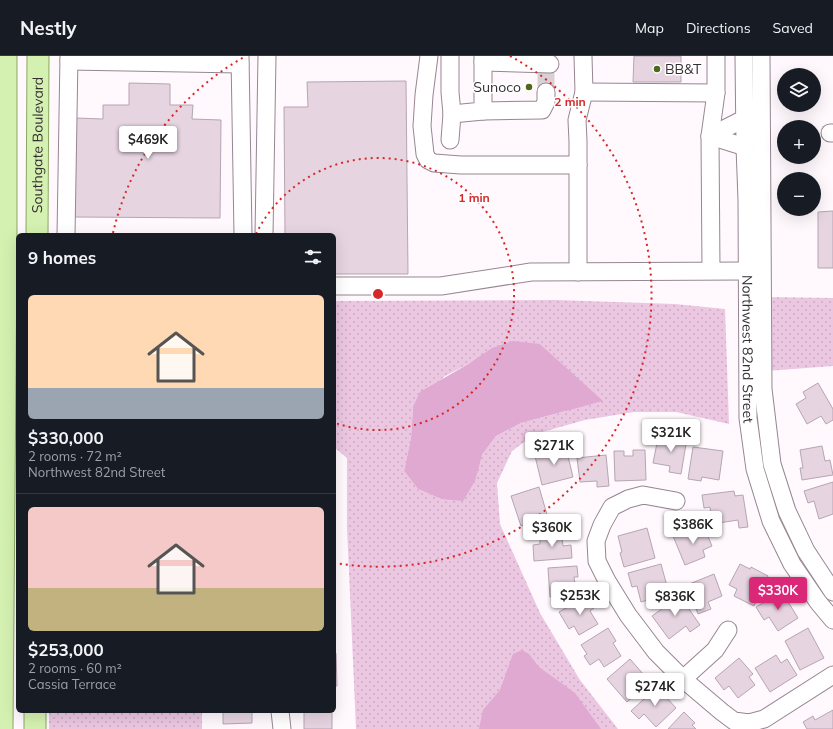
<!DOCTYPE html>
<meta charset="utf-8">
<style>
:root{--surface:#171b24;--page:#242831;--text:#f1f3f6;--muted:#9ea1a6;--line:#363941;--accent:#db2777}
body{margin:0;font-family:Mulish,sans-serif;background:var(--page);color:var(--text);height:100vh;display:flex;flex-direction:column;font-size:15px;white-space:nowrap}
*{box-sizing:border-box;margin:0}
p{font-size:13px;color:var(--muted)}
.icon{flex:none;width:22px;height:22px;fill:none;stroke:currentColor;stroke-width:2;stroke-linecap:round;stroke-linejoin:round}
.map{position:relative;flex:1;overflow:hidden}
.panel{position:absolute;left:16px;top:177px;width:320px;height:480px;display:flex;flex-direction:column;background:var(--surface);border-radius:6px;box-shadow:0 4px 16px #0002}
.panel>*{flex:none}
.fabs{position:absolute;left:777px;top:12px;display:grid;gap:8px}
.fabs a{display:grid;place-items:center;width:44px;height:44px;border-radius:50%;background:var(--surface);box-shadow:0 4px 16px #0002;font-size:20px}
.price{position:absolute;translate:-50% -34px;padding:0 9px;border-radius:4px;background:#fff;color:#222;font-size:13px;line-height:26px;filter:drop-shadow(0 1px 2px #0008)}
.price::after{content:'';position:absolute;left:50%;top:24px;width:12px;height:9px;margin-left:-6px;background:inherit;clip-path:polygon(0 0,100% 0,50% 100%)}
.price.selected{background:var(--accent);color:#fff}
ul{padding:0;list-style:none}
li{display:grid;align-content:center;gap:8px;height:212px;padding:0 12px}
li+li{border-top:1px solid var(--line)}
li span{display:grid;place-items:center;height:124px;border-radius:6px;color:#555}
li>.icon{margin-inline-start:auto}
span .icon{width:72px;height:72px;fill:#fffc;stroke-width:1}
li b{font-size:17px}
h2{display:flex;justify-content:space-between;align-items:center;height:48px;padding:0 12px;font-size:17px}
header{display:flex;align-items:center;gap:24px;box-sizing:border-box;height:56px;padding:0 20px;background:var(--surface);border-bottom:1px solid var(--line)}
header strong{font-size:19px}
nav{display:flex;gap:22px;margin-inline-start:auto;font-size:14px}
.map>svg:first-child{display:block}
.grass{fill:url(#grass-dots);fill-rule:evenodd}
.water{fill:#dfa9d1}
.building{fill:#e6d4e1;stroke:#b6a5b2}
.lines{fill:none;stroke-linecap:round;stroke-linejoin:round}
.minor-tunnel{stroke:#d7d0d5;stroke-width:17;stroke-dasharray:17 8;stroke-linecap:butt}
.minor-casing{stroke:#968692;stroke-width:19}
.major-casing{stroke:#8ba663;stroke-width:23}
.minor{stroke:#fff;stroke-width:17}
.major{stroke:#d5f1b1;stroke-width:21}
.ring{fill:none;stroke:#d62828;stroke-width:2;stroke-dasharray:2 4}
.poi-dot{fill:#4b681c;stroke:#fff;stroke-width:1.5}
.labels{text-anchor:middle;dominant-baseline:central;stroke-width:3;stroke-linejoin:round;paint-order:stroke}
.poi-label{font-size:14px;fill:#352e33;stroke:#fff;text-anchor:start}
.street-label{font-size:14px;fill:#352e33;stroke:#fff}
.centre{fill:#d62828;stroke:#fff;stroke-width:2}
.ring-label{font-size:12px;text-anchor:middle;font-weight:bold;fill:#d62828;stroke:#fff;stroke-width:3;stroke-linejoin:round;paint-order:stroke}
</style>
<header>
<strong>Nestly</strong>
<nav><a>Map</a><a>Directions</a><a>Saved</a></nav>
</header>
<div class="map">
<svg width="833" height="673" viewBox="0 0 833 673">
<defs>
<pattern id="grass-dots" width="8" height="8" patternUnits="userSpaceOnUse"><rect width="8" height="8" fill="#ecc7e2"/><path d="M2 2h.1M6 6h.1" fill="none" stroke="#cbabc2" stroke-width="1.8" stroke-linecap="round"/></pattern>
</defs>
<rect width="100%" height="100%" fill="#fff8fd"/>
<g class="grass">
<path d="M765,241l68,1v68l-67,5z"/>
<path d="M556,244l119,4 50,5 4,115 -53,-12h-42l-49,8 -50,14 -23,17 -15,32 3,41 40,89 40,67 38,49h-262l-9,-202v-69l-13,-11v-146zM540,288l27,25 -1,42 -45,12 -25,13 -14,19 -41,44 -23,-10 -14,-18 7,-33 2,-31 32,-31 25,-13z"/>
<rect x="49" y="655" width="153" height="18"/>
</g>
<g class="water">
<path d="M513,285l27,3 63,57 -82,22 -25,13 -14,19 -7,26 -12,20 -22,-2 -23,-10 -14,-18 7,-33 2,-31 7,-15 50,-29 22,-15z"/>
<path d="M522,594l7,4 10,13 36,26 26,36h-122l4,-19 17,-20 13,-36z"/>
</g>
<g class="building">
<path d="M634,0h47v26h-48z"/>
<path d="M406,25l2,193h-74v-39h-49l-1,-128h24l-1,-25z"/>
<path d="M129,27l41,1v21h23l-1,14 29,1 -1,98 -145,-1 1,-99 27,1v-14h26z"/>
<path d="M833,155v57h-15v-56z"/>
<path d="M818,327l15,26v11l-7,4 -5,-8 -14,8 -11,-20 10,-6 -3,-6z"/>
<path d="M670,379l17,3 -6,36 -12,-2 1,-6 -17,-3 5,-25 11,2z"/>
<path d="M822,390l3,15 5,-1 3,15 -31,5 -2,-12h3l-3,-18z"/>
<path d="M693,391l30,4 -4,29 -17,-3 -1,4 -13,-2z"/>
<path d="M566,392l7,29 -31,8 -7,-29z"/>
<path d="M633,394h12l1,30 -31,1 -1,-30h10v5h9z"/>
<path d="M606,399l3,31 -12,1v-6l-17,1 -3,-24z"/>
<path d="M833,426v32l-14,5 -5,-18 -6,2 -4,-12z"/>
<path d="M539,431l9,31 -27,8 -10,-30z"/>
<path d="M734,435l1,5 8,-1 5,32 -9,1 -1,-8 -26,4 -2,-17 -6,1 -2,-13z"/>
<path d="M704,471l8,19 -9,4 2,7 -20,8 -12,-29 11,-5 2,4z"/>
<path d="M647,472l8,30 -31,9 -4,-14 2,-1 -4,-16z"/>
<path d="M561,475l2,15 8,-1 1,13 -38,3 -1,-16 7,-1v-11z"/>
<path d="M661,508l7,26 -6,1 1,5 -22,6 -4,-16 -5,1 -4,-14z"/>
<path d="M740,508l10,5 1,-2 17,9 -14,30 -20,-10 3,-7 -8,-4z"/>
<path d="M577,510l1,11h-4l2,17 -26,3 -2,-29z"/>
<path d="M714,518l8,22 -14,6 3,7 -13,5 -11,-29z"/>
<path d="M782,536l16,26 -20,13 -9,-14 -5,3 -8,-13z"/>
<path d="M587,540l7,12 -4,3 8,13 -19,11 -5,-9 -5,3 -10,-17z"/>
<path d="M680,540l20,29 -10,7 -4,-6 -17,13 -17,-23 11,-8 -4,-5 10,-6 3,4z"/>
<path d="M608,572l8,13 -3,2 8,13 -17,11 -5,-8 -9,6 -6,-9 3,-2 -6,-9z"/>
<path d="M808,572l16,30 -24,12 -15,-29z"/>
<path d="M334,597h2l1,33 -3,1z"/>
<path d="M776,599l5,8 6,-4 10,16 -27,17 -15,-24z"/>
<path d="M739,602l14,16 -4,3 6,8 -17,13 -9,-12 -5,4 -9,-12z"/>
<path d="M630,603l20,23 -23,20 -20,-23z"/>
<path d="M657,631l19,21 -20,19 -12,-13 -5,5 -8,-8z"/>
<path d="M833,654v19h-26l-4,-7 10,-6 2,4z"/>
<path d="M223,655h29v12l-29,1z"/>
<rect x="304" y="655" width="28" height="18"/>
<path d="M684,656l11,11 -3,2 4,4h-28z"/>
</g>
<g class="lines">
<path class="minor-tunnel" d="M546,17v19"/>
<defs>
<g id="minor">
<path d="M240,0l3,179"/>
<path d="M429,0l-5,39 -2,31 3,28 3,6 6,3 27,2h117"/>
<path d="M450,0v36l2,22"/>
<path id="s1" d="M744,0l1,91 2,53 1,218 7,51 16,52 21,43 26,38 15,18"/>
<path d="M761,0l2,333 9,75 15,47 19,40 27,41"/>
<path d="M69,5l171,3"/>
<path d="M483,6l67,2"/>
<path d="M584,36l132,1"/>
<path d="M483,55l59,-1 4,-8v-10"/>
<path d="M830,77h3"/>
<path d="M710,80l34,-17"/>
<path d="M710,80l35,11"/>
<path d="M450,84l2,-26 31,-3v-55"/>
<path d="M66,179l3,-179"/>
<path d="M264,179l3,-179"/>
<path d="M711,214l-1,-134 6,-43v-37"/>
<path d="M578,216v-131l-1,-21 7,-28 -1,-36"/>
<path d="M334,230h107l90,-14 216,-1"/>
<path d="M676,445l-33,-6 -15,4 -16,8 -10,18 -6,16 1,20 10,20 21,34 28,37 27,27 39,33 12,9 15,2 15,-4 69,-44"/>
<path d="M683,623l32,-29 13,-20"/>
<path d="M280,655l2,18"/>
</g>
<g id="major">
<path id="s2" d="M37,179l1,-179"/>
<path d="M2,673l4,-473v-200"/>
<path d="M35,673v-18"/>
</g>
</defs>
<use href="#minor" class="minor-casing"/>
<use href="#major" class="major-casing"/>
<use href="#minor" class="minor"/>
<use href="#major" class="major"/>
</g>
<g class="ring">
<path d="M256 178A136 136 0 1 1 335 367"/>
<path d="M113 177A272 272 0 0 1 246 0M510 0A272 272 0 0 1 335 507"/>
</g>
<g class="poi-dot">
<circle cx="657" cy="13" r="4"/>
<circle cx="529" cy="31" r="4"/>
</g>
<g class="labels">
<g class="poi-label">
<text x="665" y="13">BB&amp;T</text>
<text x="521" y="31" text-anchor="end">Sunoco</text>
</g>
<g class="street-label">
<text stroke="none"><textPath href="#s2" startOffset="90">Southgate Boulevard</textPath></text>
<text stroke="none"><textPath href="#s1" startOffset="293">Northwest 82nd Street</textPath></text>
</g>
</g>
<circle cx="378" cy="238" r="6" class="centre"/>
<g class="ring-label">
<text x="570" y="50">2 min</text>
<text x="474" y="146">1 min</text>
</g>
</svg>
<div class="fabs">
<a><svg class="icon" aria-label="layers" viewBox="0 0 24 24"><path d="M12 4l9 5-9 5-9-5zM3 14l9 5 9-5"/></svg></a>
<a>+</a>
<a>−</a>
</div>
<b class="price" style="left:148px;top:104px">$469K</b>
<b class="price" style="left:671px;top:397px">$321K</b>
<b class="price" style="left:554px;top:410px">$271K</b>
<b class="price" style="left:693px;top:489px">$386K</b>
<b class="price" style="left:552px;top:492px">$360K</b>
<b class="price selected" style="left:778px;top:555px">$330K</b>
<b class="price" style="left:580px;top:560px">$253K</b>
<b class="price" style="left:675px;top:561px">$836K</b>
<b class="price" style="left:655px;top:651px">$274K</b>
<section class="panel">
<h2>9 homes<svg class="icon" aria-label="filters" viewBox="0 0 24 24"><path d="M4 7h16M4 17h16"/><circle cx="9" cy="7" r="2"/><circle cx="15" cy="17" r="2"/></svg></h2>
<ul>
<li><span style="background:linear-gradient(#ffd9b3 75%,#9aa5b1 0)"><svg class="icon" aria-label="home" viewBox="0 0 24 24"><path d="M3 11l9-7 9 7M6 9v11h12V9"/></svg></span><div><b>$330,000</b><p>2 rooms · 72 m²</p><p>Northwest 82nd Street</p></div></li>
<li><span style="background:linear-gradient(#f6c9c9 65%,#c2b280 0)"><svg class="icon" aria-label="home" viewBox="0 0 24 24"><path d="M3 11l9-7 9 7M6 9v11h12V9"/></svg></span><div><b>$253,000</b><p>2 rooms · 60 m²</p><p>Cassia Terrace</p></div></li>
</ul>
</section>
</div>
